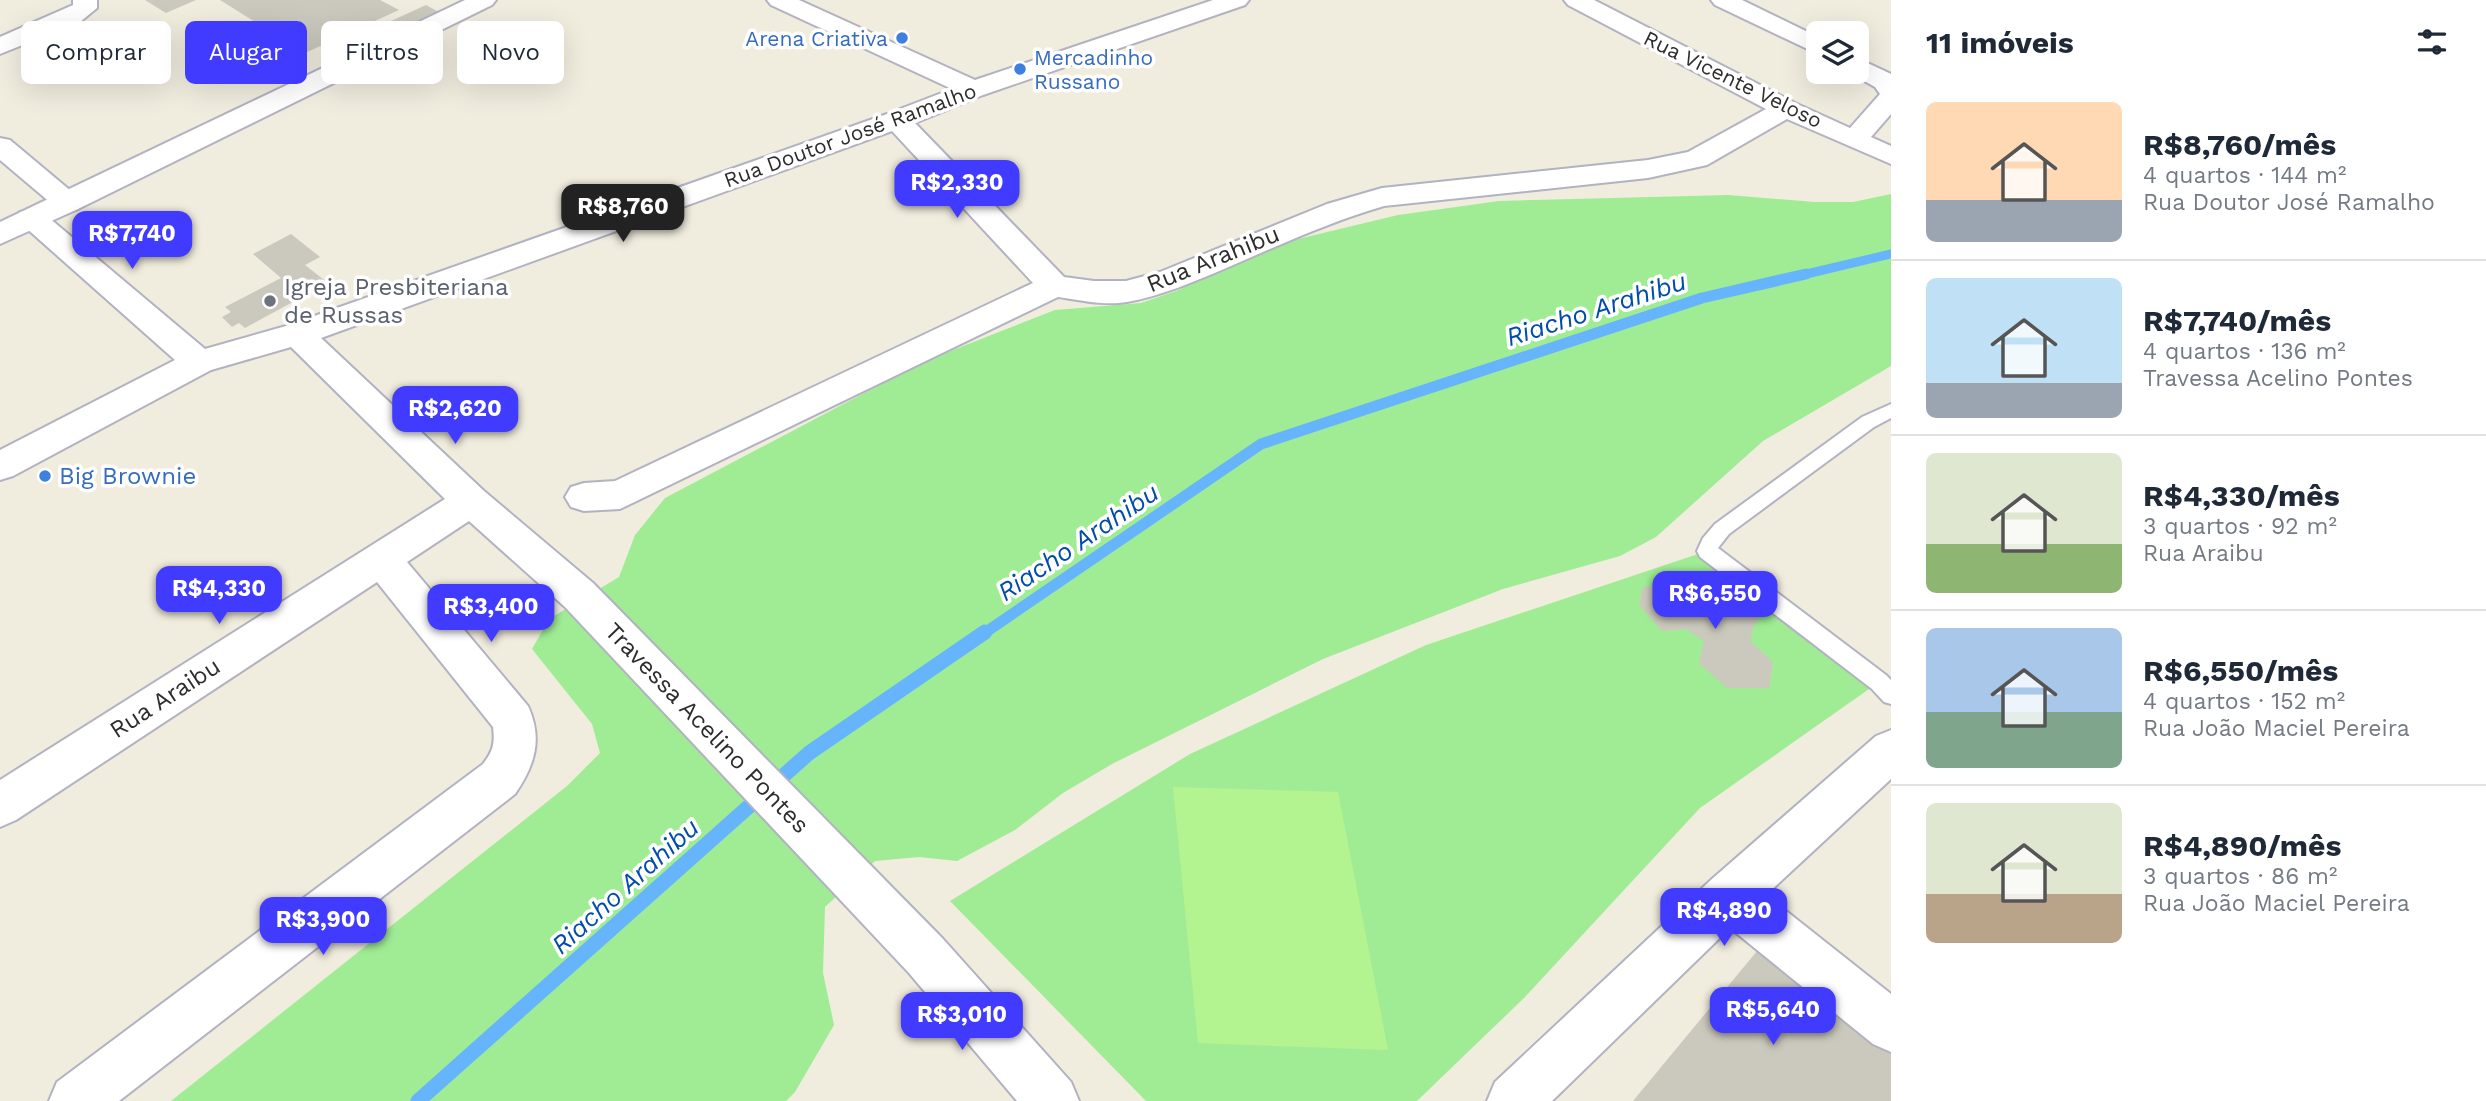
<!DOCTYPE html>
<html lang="pt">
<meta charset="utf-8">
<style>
:root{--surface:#fff;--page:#f6f6f7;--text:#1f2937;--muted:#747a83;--line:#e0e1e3;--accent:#413bff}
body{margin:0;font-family:"Work Sans",sans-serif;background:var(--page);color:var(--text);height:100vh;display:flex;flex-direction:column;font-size:26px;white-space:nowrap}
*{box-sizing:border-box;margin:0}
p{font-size:23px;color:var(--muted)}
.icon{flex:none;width:38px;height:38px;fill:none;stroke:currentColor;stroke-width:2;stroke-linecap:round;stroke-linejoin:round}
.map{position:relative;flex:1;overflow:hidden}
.panel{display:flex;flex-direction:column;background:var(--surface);width:595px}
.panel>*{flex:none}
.hud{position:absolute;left:21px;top:21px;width:665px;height:63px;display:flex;gap:14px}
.tools{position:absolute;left:1806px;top:21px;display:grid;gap:14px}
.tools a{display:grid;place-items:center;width:63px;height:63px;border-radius:10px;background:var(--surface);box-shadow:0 7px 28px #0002;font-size:35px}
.price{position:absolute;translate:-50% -60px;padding:0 16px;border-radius:14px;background:var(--accent);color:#fff;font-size:23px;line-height:46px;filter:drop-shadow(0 2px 4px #0008)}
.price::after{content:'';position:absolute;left:50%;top:42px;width:21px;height:16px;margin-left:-10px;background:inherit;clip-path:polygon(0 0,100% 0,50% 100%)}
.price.current{background:#222;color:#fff}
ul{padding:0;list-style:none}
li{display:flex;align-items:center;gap:21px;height:175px;padding:0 35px}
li+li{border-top:2px solid var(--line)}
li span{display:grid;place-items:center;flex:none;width:196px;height:140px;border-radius:10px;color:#555}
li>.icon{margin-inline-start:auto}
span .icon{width:84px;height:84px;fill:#fffc;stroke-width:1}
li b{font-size:30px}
h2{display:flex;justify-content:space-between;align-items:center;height:84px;padding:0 35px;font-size:30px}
.pill{padding:0 24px;border-radius:10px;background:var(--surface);box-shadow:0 7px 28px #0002;font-size:24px;line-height:63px}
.pill.current{background:var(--accent);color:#fff}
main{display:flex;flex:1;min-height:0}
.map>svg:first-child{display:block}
.green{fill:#a0ec95}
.pitch{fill:#b4f490}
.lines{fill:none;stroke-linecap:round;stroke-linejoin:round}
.stream-far2{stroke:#66b4fc;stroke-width:9}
.stream-far1{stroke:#66b4fc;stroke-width:11}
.stream{stroke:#66b4fc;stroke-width:15}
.building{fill:#cbc8bd}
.service-casing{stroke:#b2b2c2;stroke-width:4}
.minor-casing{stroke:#b2b2c2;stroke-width:4}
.tertiary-casing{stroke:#b2b2c2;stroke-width:4}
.service{fill:#fff;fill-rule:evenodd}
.minor{fill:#fff;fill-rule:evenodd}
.tertiary{fill:#fff;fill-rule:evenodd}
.shop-dot{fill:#3f7fe0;stroke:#fff;stroke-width:2.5}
.worship-dot{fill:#6b7280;stroke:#fff;stroke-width:2.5}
.labels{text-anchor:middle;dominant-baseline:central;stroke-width:7;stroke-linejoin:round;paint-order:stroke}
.far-shop-label{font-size:21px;fill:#366cbe;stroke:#fff;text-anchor:end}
.far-street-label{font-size:21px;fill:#2d2d2d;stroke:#fff}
.street-label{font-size:24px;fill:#2d2d2d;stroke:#fff}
.worship-label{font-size:24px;fill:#5b616d;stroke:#fff;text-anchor:start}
.shop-label{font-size:24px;fill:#366cbe;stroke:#fff;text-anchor:start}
.water-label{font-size:26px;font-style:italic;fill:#004cad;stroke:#fff}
</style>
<main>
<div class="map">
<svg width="1891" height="1101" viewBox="0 0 1891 1101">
<rect width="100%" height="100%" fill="#f0ecde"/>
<g class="green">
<path d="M1891,194v172l-128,75 -107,96 -36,19 -117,33 -180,70 -211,105 -49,29 -48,37 -58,31 -38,-4 -44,4 -50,46 -2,66 11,52 -39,67 -9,9h-615l396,-315 33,-33 -8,-29 -60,-75 17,-30 70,-42 16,-42 30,-37 260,-137 130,-51 86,-7 35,-12 88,-41 34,-11 100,-24 101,-14 230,-6 86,7h38z"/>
<path d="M1707,551l172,131 -179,126 -176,190 -107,103h-271l-196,-200 240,-147 236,-109z"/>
</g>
<path class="pitch" d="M1173,787l165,5 50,258 -190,-7z"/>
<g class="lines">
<path class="stream-far2" d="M1798,276l93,-22"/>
<path class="stream-far1" d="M983,634l278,-190 441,-146 104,-24"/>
<path class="stream" d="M418,1101l391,-348 176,-121"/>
</g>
<g class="building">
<path d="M145,0h51l-30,13z"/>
<path d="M220,0h160l19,10 -94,43z"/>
<path d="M426,5l18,10 -97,46 -19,-11z"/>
<path d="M291,234l29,23 -15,8 23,18 -83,45 -6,-5 -7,4 -10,-10 9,-5 -6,-5 56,-29 -28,-24z"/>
<path d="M1731,584l35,25 -14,20 -1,13 22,20 -4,26h-42l-28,-25 5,-22 -18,-12 -24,2 -23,-26 4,-18 29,-2 19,12 25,-1z"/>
<path d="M1762,945l129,108v48h-258z"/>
</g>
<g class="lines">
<defs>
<path id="service" d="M1891,404v14l-17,9 -145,107 -11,14 168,127 5,5v24l-7,-2 -12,-13 -172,-132 -3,-6 6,-13 12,-14 147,-107z"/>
<g id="minor">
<path d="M73,0h24v8l-17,14 -80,32v-17l73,-32z"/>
<path d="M767,0h32l176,80 238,-80h36l-4,5 -262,90 -68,28 149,154 30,4h32l34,-9 167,-68 55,-16 266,-28 40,-8 78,-43 -198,-104 -4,-5h30l201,103 55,25 30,-34 -5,-7 -27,-15h9v-14l34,16v40l-20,23 20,9v18l-104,-45 -80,46 -59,13 -264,28c-55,16 -107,40 -160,63 -31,13 -63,27 -97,33 -22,4 -47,-2 -69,-5l-438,212 -36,2 -13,-4 -6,-10 6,-10 13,-4 31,-2 418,-198 -141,-152 -571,207 163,153 109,92 350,356 128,143 8,19h-62l-108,-128 -344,-366 -96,-86 -62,41 121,144c15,33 7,59 -13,88l-396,307h-70l8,-19 426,-318c10,-13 12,-20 10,-37l-116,-145 -361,238 -16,7v-47l445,-281 -154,-152 -80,23 -198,106 -13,4v-30l175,-90 -159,-141 4,-7 11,-2 11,2 163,137 81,-23 601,-212 65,-25 -181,-84z"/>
<path d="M1711,0h31l76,37v17l-103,-49z"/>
<path d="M0,138l10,2 68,57 5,6 -5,6 -10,3 -10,-3 -58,-49z"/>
<path d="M1891,730v49l-125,116 125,99v58l-18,-8 -143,-116 -178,173h-65l8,-19 217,-203 164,-143z"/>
</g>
<path id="tertiary" d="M465,0h31l-4,5 -414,204 -78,35v-22z"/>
</defs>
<use href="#service" class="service-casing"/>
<use href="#minor" class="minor-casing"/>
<use href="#tertiary" class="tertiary-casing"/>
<use href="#service" class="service"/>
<use href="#minor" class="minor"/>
<use href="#tertiary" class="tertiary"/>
</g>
<g class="shop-dot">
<circle cx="902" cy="38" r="7"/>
<circle cx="1020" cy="69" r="7"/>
<circle cx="45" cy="476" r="7"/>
</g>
<circle class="worship-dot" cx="270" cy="301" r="7"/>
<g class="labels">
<g class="far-shop-label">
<text x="888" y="38">Arena Criativa</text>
<text x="1034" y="57" text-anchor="start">Mercadinho<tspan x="1034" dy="24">Russano</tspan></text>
</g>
<g class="far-street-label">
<text transform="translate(1733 79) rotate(26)">Rua Vicente Veloso</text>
<text transform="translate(850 135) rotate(-20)">Rua Doutor José Ramalho</text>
</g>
<g class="street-label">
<text transform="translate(1213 259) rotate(-22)">Rua Arahibu</text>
<text transform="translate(165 698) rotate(-33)">Rua Araibu</text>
<text transform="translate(707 728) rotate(46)">Travessa Acelino Pontes</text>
</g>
<g class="worship-label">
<text x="284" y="287">Igreja Presbiteriana<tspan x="284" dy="28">de Russas</tspan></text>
</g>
<g class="shop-label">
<text x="59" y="476">Big Brownie</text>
</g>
<g class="water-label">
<text transform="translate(1596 309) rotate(-18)">Riacho Arahibu</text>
<text transform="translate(1078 542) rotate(-34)">Riacho Arahibu</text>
<text transform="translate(625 886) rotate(-42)">Riacho Arahibu</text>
</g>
</g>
</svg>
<div class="tools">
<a><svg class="icon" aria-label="layers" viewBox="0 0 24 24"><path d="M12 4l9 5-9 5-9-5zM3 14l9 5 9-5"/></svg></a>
</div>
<b class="price" style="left:957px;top:220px">R$2,330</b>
<b class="price current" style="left:623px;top:244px">R$8,760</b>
<b class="price" style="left:132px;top:271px">R$7,740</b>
<b class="price" style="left:455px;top:446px">R$2,620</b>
<b class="price" style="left:219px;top:626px">R$4,330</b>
<b class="price" style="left:1715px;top:631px">R$6,550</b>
<b class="price" style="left:491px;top:644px">R$3,400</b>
<b class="price" style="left:1724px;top:948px">R$4,890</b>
<b class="price" style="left:323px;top:957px">R$3,900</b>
<b class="price" style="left:1773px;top:1047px">R$5,640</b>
<b class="price" style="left:962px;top:1052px">R$3,010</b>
<div class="hud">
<a class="pill">Comprar</a>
<a class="pill current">Alugar</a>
<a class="pill">Filtros</a>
<a class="pill">Novo</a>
</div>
</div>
<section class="panel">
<h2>11 imóveis<svg class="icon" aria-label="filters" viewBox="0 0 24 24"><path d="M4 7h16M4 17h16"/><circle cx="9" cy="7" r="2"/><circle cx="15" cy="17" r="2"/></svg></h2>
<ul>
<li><span style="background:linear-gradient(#ffd9b3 70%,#9aa5b1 0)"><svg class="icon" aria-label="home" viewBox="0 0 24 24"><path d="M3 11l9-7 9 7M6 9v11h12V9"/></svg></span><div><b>R$8,760/mês</b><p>4 quartos · 144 m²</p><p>Rua Doutor José Ramalho</p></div></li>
<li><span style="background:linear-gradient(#bfe0f5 75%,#9aa5b1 0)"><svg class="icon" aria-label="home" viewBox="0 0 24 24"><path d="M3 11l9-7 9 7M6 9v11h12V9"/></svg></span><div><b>R$7,740/mês</b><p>4 quartos · 136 m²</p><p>Travessa Acelino Pontes</p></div></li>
<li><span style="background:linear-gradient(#dfe7d0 65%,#8fb573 0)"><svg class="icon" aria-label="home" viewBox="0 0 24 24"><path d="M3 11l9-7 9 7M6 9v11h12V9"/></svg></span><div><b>R$4,330/mês</b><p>3 quartos · 92 m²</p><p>Rua Araibu</p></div></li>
<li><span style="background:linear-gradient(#a9c7e8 60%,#7fa58c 0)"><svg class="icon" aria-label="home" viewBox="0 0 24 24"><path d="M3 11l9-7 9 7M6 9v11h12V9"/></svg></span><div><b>R$6,550/mês</b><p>4 quartos · 152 m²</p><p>Rua João Maciel Pereira</p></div></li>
<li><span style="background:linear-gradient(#dfe7d0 65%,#b9a48a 0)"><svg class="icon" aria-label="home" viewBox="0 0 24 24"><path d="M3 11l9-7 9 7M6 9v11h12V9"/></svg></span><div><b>R$4,890/mês</b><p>3 quartos · 86 m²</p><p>Rua João Maciel Pereira</p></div></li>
</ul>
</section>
</main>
